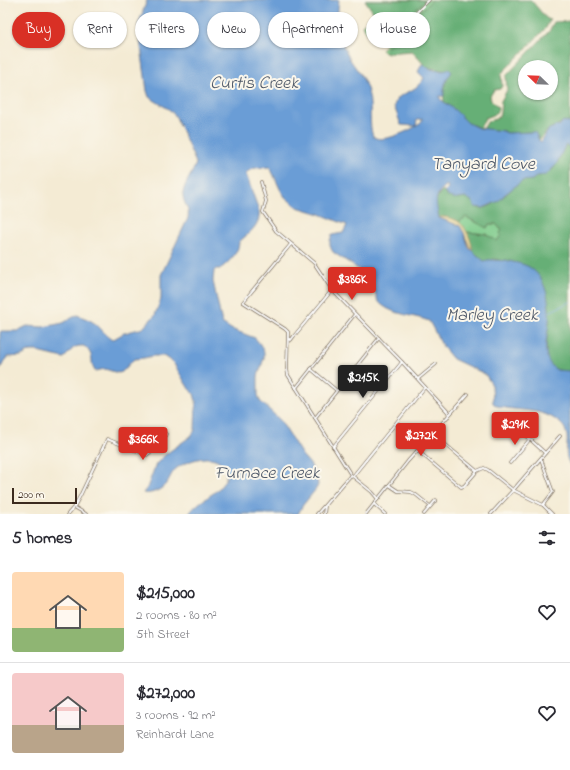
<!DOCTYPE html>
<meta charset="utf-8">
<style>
:root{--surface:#fff;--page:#f7f7f7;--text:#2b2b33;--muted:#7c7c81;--line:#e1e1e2;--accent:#d93025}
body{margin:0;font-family:"Indie Flower",sans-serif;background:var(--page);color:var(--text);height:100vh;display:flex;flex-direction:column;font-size:15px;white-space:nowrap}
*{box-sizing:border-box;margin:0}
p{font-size:13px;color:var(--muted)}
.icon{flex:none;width:22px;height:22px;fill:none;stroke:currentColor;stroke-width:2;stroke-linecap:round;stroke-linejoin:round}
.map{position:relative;height:514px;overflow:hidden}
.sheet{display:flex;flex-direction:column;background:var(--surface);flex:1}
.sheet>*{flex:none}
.guide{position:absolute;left:12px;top:12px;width:546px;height:36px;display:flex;gap:8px}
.needle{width:26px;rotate:293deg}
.buttons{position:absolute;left:518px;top:60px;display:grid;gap:8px}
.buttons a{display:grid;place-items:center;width:40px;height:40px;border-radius:50%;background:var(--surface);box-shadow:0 1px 3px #0004;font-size:20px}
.scale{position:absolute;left:12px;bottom:10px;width:65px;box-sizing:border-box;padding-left:4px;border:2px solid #3b2a1e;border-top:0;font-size:11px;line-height:14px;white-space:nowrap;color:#3b2a1e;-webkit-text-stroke:3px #fbf7ec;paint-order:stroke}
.price{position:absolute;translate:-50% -34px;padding:0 9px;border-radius:4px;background:var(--accent);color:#fff;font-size:13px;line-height:26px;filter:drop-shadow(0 1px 2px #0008)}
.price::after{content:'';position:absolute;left:50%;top:24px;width:12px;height:9px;margin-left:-6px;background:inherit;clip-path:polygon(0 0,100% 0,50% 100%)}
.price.active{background:#222;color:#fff}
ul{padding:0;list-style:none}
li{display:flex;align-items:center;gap:12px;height:100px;padding:0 12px}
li+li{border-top:1px solid var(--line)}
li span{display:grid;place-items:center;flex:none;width:112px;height:80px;border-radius:4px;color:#555}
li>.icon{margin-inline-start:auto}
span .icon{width:48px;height:48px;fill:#fffc;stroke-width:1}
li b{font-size:17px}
h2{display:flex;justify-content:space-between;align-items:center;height:48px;padding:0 12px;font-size:17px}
.tag{padding:0 14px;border-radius:18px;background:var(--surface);box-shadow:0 1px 3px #0004;font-size:14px;line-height:36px}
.tag.active{background:var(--accent);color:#fff}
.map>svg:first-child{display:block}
.green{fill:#7dcb8a;stroke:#5c7a54}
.forest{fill:#66af76;stroke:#506c4a;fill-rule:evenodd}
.sand{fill:#eeda9e;stroke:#94825e}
.water{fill:#6a9dd6;stroke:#52647a}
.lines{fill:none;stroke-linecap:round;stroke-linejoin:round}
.stream{stroke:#6a9dd6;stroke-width:1}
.street-casing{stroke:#7c6e5e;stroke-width:3.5}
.street{stroke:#fff;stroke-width:2}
.labels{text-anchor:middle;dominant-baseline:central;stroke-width:4;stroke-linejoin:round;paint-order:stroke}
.water-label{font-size:18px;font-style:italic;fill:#4e5868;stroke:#fbf7ec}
</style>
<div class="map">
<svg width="570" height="514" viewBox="0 0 570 514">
<rect width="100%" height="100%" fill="#fbf7ec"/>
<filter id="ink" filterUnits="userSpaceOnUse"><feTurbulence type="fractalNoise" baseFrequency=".025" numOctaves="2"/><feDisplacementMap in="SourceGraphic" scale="8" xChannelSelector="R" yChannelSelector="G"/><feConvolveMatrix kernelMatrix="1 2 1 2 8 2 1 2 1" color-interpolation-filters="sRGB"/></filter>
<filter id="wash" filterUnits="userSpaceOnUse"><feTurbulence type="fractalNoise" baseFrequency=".012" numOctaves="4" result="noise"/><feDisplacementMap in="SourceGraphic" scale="16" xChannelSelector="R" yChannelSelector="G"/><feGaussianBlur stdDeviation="0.9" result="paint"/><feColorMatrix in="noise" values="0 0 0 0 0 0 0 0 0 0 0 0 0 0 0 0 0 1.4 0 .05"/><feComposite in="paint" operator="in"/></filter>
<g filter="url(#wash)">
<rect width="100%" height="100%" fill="#f4ebd4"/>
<g class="green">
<path d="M365,0h67l-20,19 -27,31v3l-4,-3 5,-6 -18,-10 -6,-9 14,-9z"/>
<path d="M466,217l21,11 2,-4h7l6,7 -1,4 -4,6 -11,-7 -20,-2 -7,-10z"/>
</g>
<g class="forest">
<path d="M365,0h61l-17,16 -20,24 -7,-3 -12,-17 6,-4z"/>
<path d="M432,0h99l15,18 4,2 -4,8 -45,46 1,12 -2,3 -6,1 -4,6 1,4 7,7c0,9 -7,8 -13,11l-5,10 -12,-5 -13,-13 -11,-8c-1,-11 0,-21 8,-30l-26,-5 -14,-16 -27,2v-3l27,-31z"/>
<path d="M570,21v102l-7,-2c-4,5 -10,5 -15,9 -3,3 -5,7 -9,10 -1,-4 -3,-7 -7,-8l-25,1 -4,-2 -20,-2 5,-8 8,-2 3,-2 1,-4 1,-12 6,-11 -1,-14 44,-46 4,-8zM525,67h26v26h-26z"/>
<path d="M566,145l4,3v223c-34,2 -22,-30 -21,-51 0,-15 -2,-38 -15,-49 -5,-5 -21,-9 -28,-11l-3,1 -8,-2 -11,2 -12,-10v-3l-6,-16 20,2 11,7 4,-6 -1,-2 2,-3 -6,-6h-7l-2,4 -21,-11 -7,5 -14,-5 -6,1c-3,-12 -6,-19 4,-28l4,6c4,0 9,2 12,2 4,0 5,-2 9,0 5,3 5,9 11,10 13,3 33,-21 43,-27 4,-2 6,0 10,-1 2,-1 3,-2 5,-3 5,-3 9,-2 14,-6 6,-6 10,-16 13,-24z"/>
</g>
<path class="sand" d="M441,217c5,0 14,2 18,5 7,5 14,21 13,29l-12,-25 -21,-8z"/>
<path class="water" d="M147,0h192c-3,13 1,40 7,52 5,12 16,21 20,34 2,5 4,12 4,18 1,8 -1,28 4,33 9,7 42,-9 48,-15v-3l-5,1 -1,6 -15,-1 -7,-19 3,-8c11,-7 20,-8 27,-20l-6,-6 3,-7 2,-1c5,6 20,9 26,5l3,3c-6,7 -9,15 -8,24h-4v3l15,11 13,13 10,5 25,3 4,2 25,-1h3l4,8 2,2 8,-13 11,-4 3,-4 7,2v25l-4,-3 -1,1 -9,19 -10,10 -9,1 -5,4 -10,1 -18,14 -5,6 -16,7 -8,-1 -3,-6 -7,-4c-8,1 -15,4 -21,-5l4,-4 -1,-3c-14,10 -11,17 -8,33l21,8 4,7 5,15 15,13c7,-3 17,1 22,-1 8,3 19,3 26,9 15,11 18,35 17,52 -1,16 -10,38 8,49l13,1v94c-8,-14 0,-20 -4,-33 -1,-5 -4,-7 -7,-10 -19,-15 -41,-10 -62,-16l-4,-3 -1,-18 -7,-11 -32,-15 -10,-12 -14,-26c-15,-6 -35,-6 -47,-16 -7,-5 -6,-15 -11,-22 -8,-14 -26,-22 -38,-31 -4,-6 -4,-11 -1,-17l11,-2 4,-8 -27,-11 -23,-7 -12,-10 -5,-8 -10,-22c-9,1 -19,-1 -24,7l13,37c2,14 -10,22 -20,31 0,11 -11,21 -19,27h-4l-2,2 -1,10 9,42 9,6 24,9 5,6 4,8v6l-6,18v19l2,6 20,19 22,35 8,9 7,13 1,8 -2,4 -13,16 -5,9h-109c9,-15 30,-19 37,-36 1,-4 -1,-10 -4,-14 -9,-12 -34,-4 -45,4 -6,4 -7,12 -12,17 -4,5 -15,10 -22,8l4,-5 9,-24 10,-10 25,-18 4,-6 1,-29 -2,-7 -5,-5 -15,-25 -5,-5 -6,-3h-10l-9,2 -10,1 -12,13 -4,1 -13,-4 -10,2c-6,-9 1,-15 -11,-25 -12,-1 -12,5 -20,12l-23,-5 -4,-2h-6l-10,5 -13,1 -8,12v-36l1,-2h16l10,-5 16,1 20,-4 14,-8c8,3 17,6 23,13 4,4 7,9 12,12l12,-7 19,-5 12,-13 6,-16v-24l27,-57c2,-11 -6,-15 -5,-25 1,-9 10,-20 13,-30l-20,-46 -6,-7 -21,-13 -2,-6 -9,-66z"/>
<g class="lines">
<path class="stream" d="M549,312l21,-10"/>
</g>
</g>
<g filter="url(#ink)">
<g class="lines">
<defs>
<g id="street">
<path d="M371,28l10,11 9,3 21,-24 18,-18"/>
<path d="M261,182l5,19 -3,11 13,19 38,32 18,27 70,72 46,50 1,4"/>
<path d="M291,244l-48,58 42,27 3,3 -1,37 1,6 63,100 21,17 6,7"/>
<path d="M289,339l2,1 3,-4 38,-46"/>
<path d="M311,369l25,21"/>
<path d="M418,379l18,-15"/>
<path d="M296,388l59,-74"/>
<path d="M315,418l64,-80"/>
<path d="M518,428l27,25"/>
<path d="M433,434l44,37"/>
<path d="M333,447l69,-85"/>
<path d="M418,451l43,36 3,-1 13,-15"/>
<path d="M541,459l12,33 -10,13"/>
<path d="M510,463l20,-24"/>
<path d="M477,471l7,-3 4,2 25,20 30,15 9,9"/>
<path d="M353,476l72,-89"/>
<path d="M389,485l9,6 13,1 4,2 15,12"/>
<path d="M374,504l11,10"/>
<path d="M74,507l12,7"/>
<path d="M68,514l6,-7 6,-11 27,-57 40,16 15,-12 4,-9"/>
<path d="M317,514l34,-39"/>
<path d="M324,514l1,-8"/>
<path d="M366,514l42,-53 60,-67"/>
<path d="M424,514l12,-14"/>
<path d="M491,514l24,-26 45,-52"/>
</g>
</defs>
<use href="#street" class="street-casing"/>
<use href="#street" class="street"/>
</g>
</g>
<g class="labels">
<g class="water-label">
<text x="254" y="84">Curtis Creek</text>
<text x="483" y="165">Tanyard Cove</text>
<text x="492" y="316">Marley Creek</text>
<text x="267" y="474">Furnace Creek</text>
</g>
</g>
</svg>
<div class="buttons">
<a><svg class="needle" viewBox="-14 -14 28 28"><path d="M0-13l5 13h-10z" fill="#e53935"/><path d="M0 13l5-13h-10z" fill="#7c7c81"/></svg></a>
</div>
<div class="scale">200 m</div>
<b class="price" style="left:352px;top:301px">$386K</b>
<b class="price active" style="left:363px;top:399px">$215K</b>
<b class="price" style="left:515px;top:446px">$291K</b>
<b class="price" style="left:421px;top:457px">$272K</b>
<b class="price" style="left:143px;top:461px">$366K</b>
<div class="guide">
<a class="tag active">Buy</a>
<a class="tag">Rent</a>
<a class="tag">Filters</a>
<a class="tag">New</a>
<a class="tag">Apartment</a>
<a class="tag">House</a>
</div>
</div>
<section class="sheet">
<h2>5 homes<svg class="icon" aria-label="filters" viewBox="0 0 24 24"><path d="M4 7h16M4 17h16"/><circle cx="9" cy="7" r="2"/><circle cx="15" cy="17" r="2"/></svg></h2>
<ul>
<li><span style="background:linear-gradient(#ffd9b3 70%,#8fb573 0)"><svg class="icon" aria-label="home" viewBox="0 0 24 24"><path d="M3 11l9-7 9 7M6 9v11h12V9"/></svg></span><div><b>$215,000</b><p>2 rooms · 80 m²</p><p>5th Street</p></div><svg class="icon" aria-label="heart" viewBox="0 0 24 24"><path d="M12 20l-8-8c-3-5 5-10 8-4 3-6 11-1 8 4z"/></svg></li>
<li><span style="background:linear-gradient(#f6c9c9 65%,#b9a48a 0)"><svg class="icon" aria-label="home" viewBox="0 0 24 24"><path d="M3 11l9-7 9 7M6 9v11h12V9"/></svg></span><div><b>$272,000</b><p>3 rooms · 92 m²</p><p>Reinhardt Lane</p></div><svg class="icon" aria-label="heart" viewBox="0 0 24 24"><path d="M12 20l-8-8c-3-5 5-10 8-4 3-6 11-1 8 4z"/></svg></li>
</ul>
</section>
